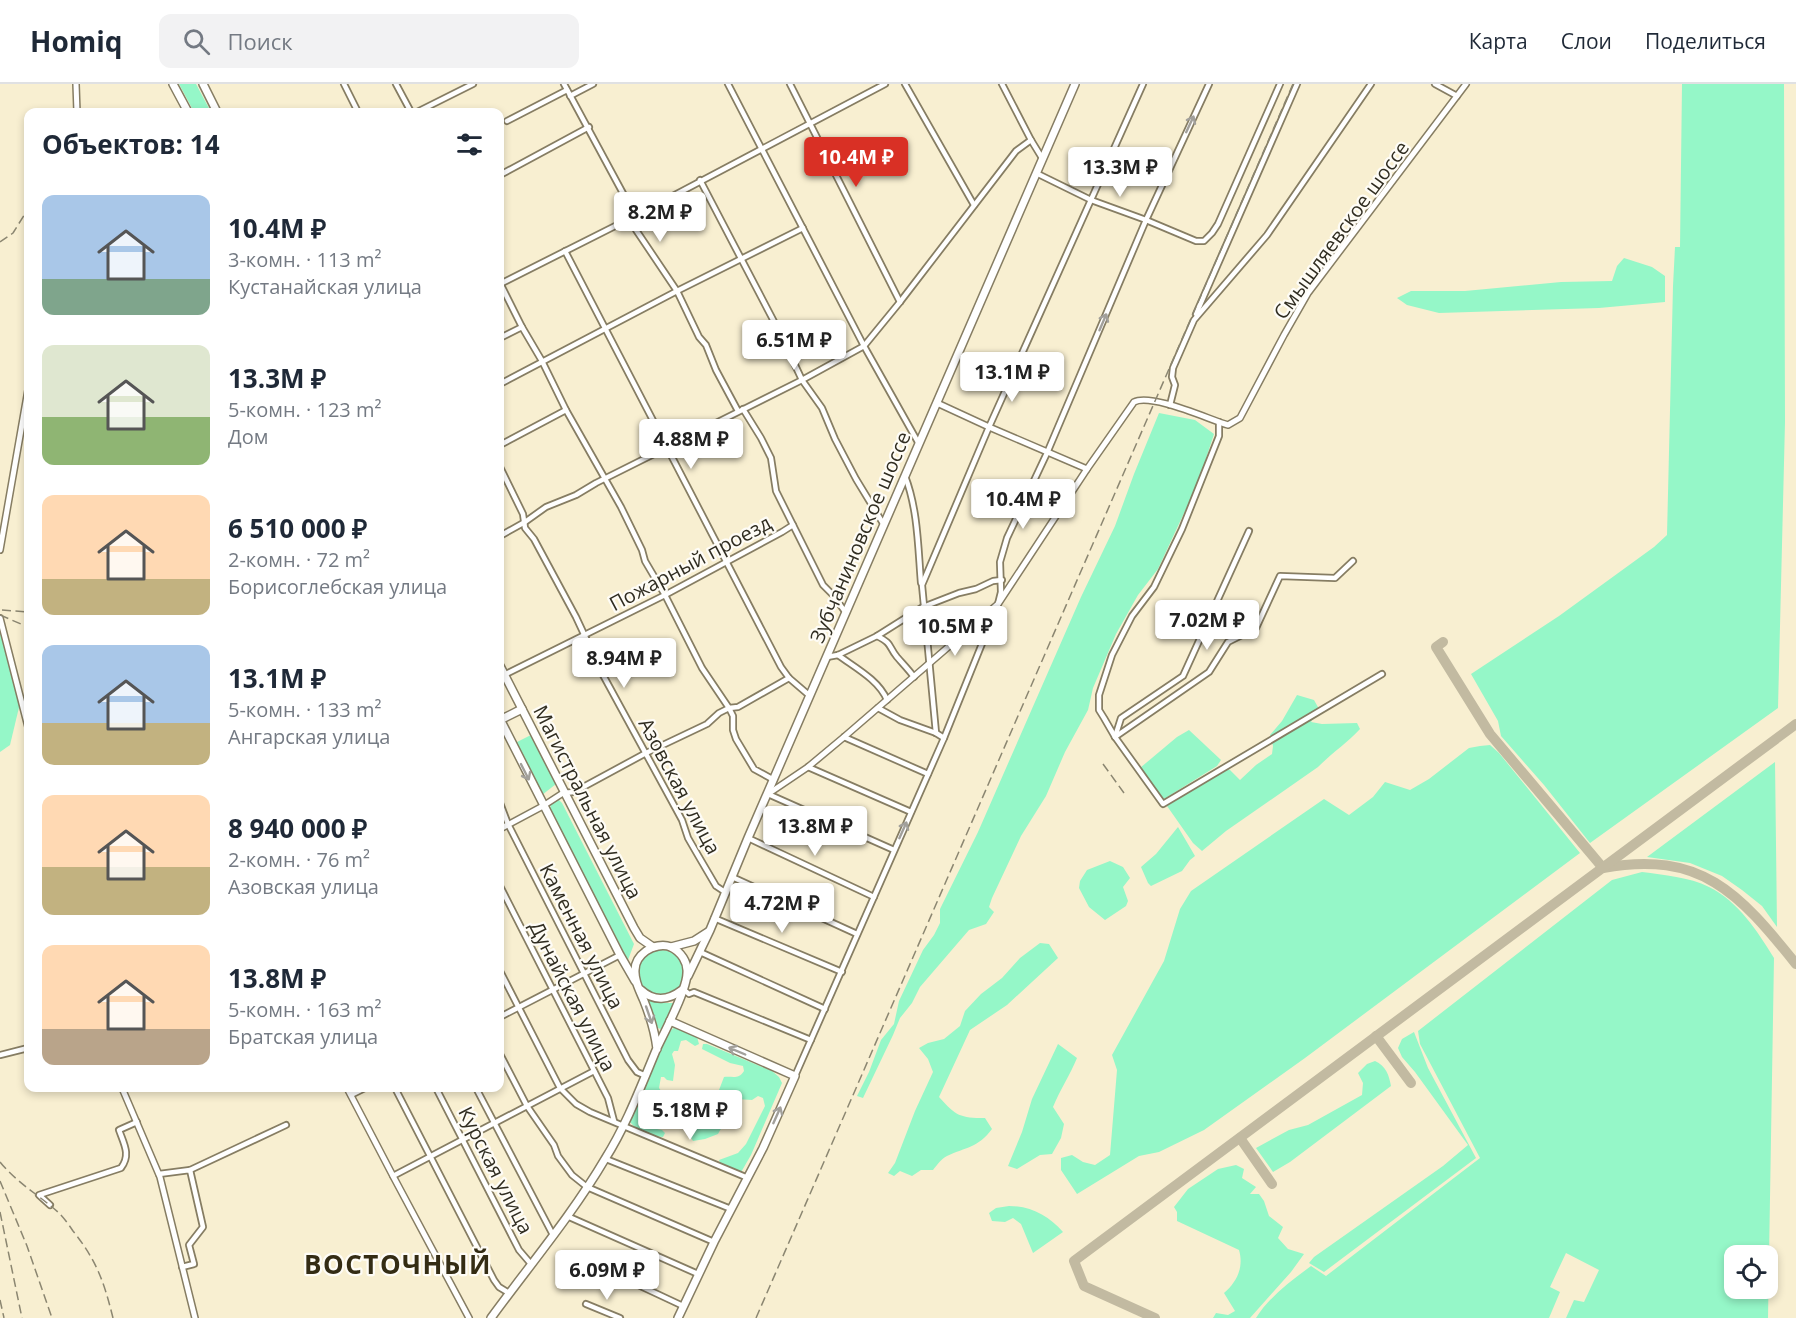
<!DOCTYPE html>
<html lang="ru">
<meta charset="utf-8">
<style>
:root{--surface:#fff;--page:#f2f2f3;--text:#1f2937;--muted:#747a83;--line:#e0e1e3;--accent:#d93025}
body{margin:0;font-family:"Open Sans",sans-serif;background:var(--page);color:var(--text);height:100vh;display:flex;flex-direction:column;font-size:22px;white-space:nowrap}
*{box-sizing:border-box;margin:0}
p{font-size:20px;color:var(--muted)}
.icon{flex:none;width:33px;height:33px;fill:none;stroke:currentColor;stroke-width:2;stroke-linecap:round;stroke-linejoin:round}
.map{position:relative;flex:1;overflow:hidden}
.sheet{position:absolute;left:24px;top:24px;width:480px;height:984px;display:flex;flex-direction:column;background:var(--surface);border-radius:12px;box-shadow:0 3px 9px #0003}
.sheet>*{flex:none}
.fabs{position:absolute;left:1724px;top:1161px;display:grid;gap:12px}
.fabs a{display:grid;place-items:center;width:54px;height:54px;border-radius:12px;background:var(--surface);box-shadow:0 3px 9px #0003;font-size:30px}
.price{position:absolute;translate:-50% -51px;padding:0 14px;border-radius:6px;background:#fff;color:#222;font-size:20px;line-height:39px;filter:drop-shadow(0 2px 3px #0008)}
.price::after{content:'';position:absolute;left:50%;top:36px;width:18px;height:14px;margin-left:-9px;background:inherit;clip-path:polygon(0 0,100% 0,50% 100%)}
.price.on{background:var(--accent);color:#fff}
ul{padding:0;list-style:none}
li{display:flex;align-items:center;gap:18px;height:150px;padding:0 18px}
li span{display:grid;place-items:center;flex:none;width:168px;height:120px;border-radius:12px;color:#555}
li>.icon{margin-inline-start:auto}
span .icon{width:72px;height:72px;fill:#fffc;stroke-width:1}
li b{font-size:26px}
h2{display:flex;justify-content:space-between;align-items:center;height:72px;padding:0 18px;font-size:26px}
header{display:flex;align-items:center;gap:36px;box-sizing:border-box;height:84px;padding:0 30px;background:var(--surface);border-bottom:2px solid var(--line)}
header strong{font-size:28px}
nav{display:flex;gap:33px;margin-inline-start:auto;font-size:21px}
.search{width:420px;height:54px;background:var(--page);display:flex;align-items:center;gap:15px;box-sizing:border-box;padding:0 21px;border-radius:12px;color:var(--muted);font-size:22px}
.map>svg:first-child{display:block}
.green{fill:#95f7c8;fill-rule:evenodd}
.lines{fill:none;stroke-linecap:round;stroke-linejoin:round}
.taxiway{stroke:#c2baa1;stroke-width:10}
.minor-casing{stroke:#867d63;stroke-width:8}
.tertiary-casing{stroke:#867d63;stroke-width:8}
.primary-casing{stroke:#867d63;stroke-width:10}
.minor{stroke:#fff;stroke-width:4.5}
.tertiary{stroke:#fff;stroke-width:5}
.primary{stroke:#fff;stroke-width:7}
.rail{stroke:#8b8671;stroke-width:1.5;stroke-dasharray:9 4.5;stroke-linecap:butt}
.oneway{stroke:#a2a09b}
.labels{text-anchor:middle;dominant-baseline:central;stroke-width:4.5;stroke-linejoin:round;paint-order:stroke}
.street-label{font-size:20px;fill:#302d21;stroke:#fefcf6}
.district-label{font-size:26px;font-weight:bold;letter-spacing:1.5px;fill:#342c14;stroke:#fefcf6}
</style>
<header>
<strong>Homiq</strong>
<div class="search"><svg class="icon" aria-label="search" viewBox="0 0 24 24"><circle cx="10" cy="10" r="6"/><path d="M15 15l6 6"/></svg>Поиск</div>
<nav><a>Карта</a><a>Слои</a><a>Поделиться</a></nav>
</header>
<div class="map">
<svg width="1796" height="1234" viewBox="0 0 1796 1234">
<rect width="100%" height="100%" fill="#f8efd1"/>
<g class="green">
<path d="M179,0h17l15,28h-17z"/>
<path d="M1682,0h102l1,338 -7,286 -188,135 -46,-58 -43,-49 -3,-15 -27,-47 88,-58 95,-69 13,-12 6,-249 2,-39h5z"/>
<path d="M1624,174l28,9 13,9v26l-66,6 -160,5 -32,-8 -10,-7 14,-7h54l96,-9 51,-1 5,-15z"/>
<path d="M1159,329l36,7 19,14 -16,49 -40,86 -20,26 -22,39 -23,54 -5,22 -23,42 -19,44 -25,40 -29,62 -3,9 5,5 -8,12 -17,6 -49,57 -8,16 -12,15 -7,17 -30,63 -6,-2 12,-24 12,-32 13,-16 5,-23 24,-51 11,-15 6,-12v-14l38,-77 103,-235 34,-71 19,-52z"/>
<path d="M0,534l21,81 -11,46 -10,7z"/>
<path d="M1297,611l17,5 5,9 -8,13 11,2 35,-1 3,6c-13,14 -28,24 -42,38l-92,64 -24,20 -9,-8 -26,-37 48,-31 8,-8 7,3 10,10 16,-15 16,-11 1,-8 -3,-11 12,-14z"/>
<path d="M1189,646l32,30 -4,6 -53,33 -16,-19 -8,-12 37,-31z"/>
<path d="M531,651l25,49 -14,11 -27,-52z"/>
<path d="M1490,661l9,8 81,100 -275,205 -101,72 -45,22 -20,4 -62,38 -16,-24v-12l11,-3 11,7 12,3 15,-10 7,-85 -5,-15 52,-94 16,-52 11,-18 133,-92 25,16 24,-18 12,-15 25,8 19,-11 40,-31 11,-2z"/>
<path d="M1775,678l2,165 -15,-21 -20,-16 -20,-14 -32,-13 -43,-6z"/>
<path d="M558,715l4,4 72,141 -6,16 -78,-150 1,-7z"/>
<path d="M1178,743l17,29 -5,4 -8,11 -31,15 -3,-3 -7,-16 15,-13z"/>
<path d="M1110,777l13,6 7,11 -7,9 5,14 -2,5 -21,14 -16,-13 -10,-19 1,-7 7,-11z"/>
<path d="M1642,788c22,3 47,5 67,15 29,14 49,45 65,71l-6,360h-202l8,-18 10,2 15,-32 -33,-17 -16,34 10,5 -11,26h-293c13,-21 35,-37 55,-52l15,10 154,-118 -60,-114 -2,-13 194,-151zM1734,1172h33v32h-33z"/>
<path d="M1040,859l9,1 9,14 -51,47 -37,25 -31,67c17,19 21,21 46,21l7,11c-14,19 -26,18 -45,27 -6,3 -10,9 -14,14h-12l-9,6 -12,-5 -6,5 -6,-3 7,-10 20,-52 18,-39 -5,-13 -9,-11 9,-5 16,-4 16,-13 5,-15 16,-17 21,-16 18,-20z"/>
<circle cx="661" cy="889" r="23"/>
<path d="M647,916l16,3h12l-12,27 -5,-2z"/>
<path d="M675,943l22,10 2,7 -4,2 -9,-6 -5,1 -3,10h-4l-2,3 3,11 -2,16 -6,-1 -3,-3h-3l-2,11c7,11 18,16 17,29l3,-1 8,5 5,1 1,-3 -7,-10 4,-2 6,1 5,-4 13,3 -1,-7 6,-10 5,-13c9,-1 14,3 20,-6l-1,-5 -13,-3 -28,-14 1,-5h4l65,27 7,6 3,6 -31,72 -11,19 -19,-9 -2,-5 19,-7 8,-9 19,-38 -2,-8 -5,-2 -6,4 -16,-1 -5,8 3,7c-5,8 -12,11 -16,20l-13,5 -12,2 -3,-5 2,-4 -4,-4 -7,1 -6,-4v-7l-10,8 -2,-9 2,-6 -2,-4 -12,-1 -5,11v6l6,5 10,2 3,3 -2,4c-13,-1 -25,-5 -33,-15 7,-17 32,-88 45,-95z"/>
<path d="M1414,948l14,36 48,90 -152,114 -15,-9 5,-6 129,-91 25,-21 -53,-73 -13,-15 -4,-9 4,-9z"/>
<path d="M1058,960l19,14c-7,17 -17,32 -24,49l11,17 -3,14 -9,16 -12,1 -23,14 -9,-3 14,-34 10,-33z"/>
<path d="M1375,977c11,5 14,14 16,25l-101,76 -17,10 -17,-24 33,-18 19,-5 54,-30 1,-12 -5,-10 9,-9z"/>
<path d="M1236,1081l8,4 -2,9 14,9 -6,7h9l5,7 5,15 14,11 -5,11 10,11 16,5 -13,18 -41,46h-37l3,-5 12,2 7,-4 -11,-18c13,-11 20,-26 15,-43l-62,-29v-9l-3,-5 14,-18 30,-20z"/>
<path d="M1009,1122c22,0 40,10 54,26l-30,21 -12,-29 -8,-6 -8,4 -13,-1 -3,-8 7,-5z"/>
</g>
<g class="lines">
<g class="taxiway">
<path d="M1443,558l-7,5 54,87 113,134c98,-18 136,25 193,96"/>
<path d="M1376,952l35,47"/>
<path d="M1240,1054l32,46"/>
<path d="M1155,1234l-71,-32 -10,-25 722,-537"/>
</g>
<defs>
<g id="minor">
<path d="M344,0l14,28"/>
<path d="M396,0l15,28"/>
<path d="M564,0l68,126 4,20 41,61 22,46 7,8 10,25 22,41"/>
<path d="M728,0l136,262 55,98"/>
<path d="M790,0l110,218"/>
<path d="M905,0l69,121"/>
<path d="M1002,0l29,56 11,18"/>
<path d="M1435,0l22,12"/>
<path d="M570,12l23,-12"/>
<path d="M417,28l56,-28"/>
<path d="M507,37l60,-31"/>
<path d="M1036,89l55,27 55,20 50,21h8l8,-8 6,-9 62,-140"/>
<path d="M500,91l89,-48"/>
<path d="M700,96l81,155 21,45 20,28 13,31 21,40 28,46"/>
<path d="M565,167l216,416 8,11 21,18"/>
<path d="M500,199l22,44 20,34 24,49 55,97 21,43 3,11 20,34 37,73 27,40 4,8v14l3,9 18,30 20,11"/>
<path d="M500,200l133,-67 252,-133"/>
<path d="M1196,230l101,-230"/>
<path d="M500,254l22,-11"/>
<path d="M500,300l177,-93 126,-63"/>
<path d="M1170,321l5,-20 -3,-8 1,-9 21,-48 73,-85 104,-151"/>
<path d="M743,325l18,29 10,20 5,33 47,94 10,10 13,18"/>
<path d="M1219,338v14l-37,93 -28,58 -22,29 -20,39 -13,40v15l5,8 11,19 48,67 219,-130"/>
<path d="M500,361l66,-35"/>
<path d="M500,383l23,47 2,14 9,11 42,78 27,58 79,145 6,18 11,19 17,29 9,6"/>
<path d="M905,392c13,34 13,71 16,107"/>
<path d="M500,452l25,-14 21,-15 30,-12 20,-12 206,-103 62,-34 36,-44 116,-151 15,-11"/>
<path d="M877,552c16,8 11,10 20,21 6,7 12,13 17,20"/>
<path d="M838,571c16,12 41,25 49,45"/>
<path d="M827,573l11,-2 39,-19 46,-29 36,-14 17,-4 17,-8 9,-1"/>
<path d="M504,591l161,-80 117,-63 11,-7"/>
<path d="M878,624l22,12 36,13 8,5"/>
<path d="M936,649l-14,-148 67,-158 154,-343"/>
<path d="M844,653l84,37"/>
<path d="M1115,653l94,-65 19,-30 28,-14 24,-52 55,2 18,-17"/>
<path d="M1115,653l6,-19 62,-42 66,-145"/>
<path d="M808,683l103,45"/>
<path d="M563,709l11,-1 72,-39 61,-29 12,-11 10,-5 9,-1 51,-29"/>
<path d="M768,710l126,56"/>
<path d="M500,719l8,21 120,236 9,12 9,4"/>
<path d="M748,754l126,59"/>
<path d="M732,793l125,57"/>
<path d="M500,802l108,212 6,23"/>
<path d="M714,834l128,54"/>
<path d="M700,868l125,57"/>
<path d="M500,887l60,117 16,16 14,8 158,66"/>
<path d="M683,905l6,5 5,-2 117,48"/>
<path d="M500,933l120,-62"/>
<path d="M500,970l27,52 27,39 4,11 14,19 15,12 127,55"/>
<path d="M0,971l28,-7"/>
<path d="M795,992l149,-338 54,-134 3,-12 -1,-30 7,-24 40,-85 99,-233 63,-136"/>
<path d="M395,1004l99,192 5,7 10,6"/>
<path d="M436,1004l83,162 12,14"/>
<path d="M476,1004l77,147"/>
<path d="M351,1011l14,-7"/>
<path d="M606,1075l125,50"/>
<path d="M190,1086l96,-45"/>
<path d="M159,1090l31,-4 13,57 -14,18 5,19 -12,3"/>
<path d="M393,1092l201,-105"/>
<path d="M50,1121l-11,-10 82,-27c10,-13 3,-24 -2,-38l18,-8"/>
<path d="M567,1132l131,58"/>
<path d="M606,1186l77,36"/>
<path d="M586,1220l34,14"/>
</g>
<g id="tertiary">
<path d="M76,0l1,28"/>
<path d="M937,319l52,24 98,42"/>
<path d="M0,466l28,-160"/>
<path d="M0,534l28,109"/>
<path d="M768,710l40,-27 36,-30 154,-133 89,-135 47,-67c17,-9 74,17 94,23l12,-7 44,-83 24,-42 158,-209"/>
<path d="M500,745l43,-23 20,-13"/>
<path d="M122,1004l38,89 35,141"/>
<path d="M347,1004l46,88 76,142"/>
</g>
<g id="primary">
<path d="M173,0l15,28"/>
<path d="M203,0l14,28"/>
<path d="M500,582l134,262 6,10 13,9"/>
<path d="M500,635l120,236 15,26"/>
<path d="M500,636l22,-11"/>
<path d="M671,863l23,-6 14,-9"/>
<path d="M688,892l22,-46 38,-92 327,-754"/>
<path d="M641,906c13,12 28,10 41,0"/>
<path d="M670,937l125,55 -32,72 -49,94 -36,76"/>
<path d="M491,1234c38,-52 81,-103 114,-159 22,-35 36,-73 52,-111 8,-17 30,-58 30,-75 1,-11 -6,-21 -16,-26 -8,-3 -18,-1 -25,4 -7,5 -11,12 -11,19 -1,11 5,21 9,31 6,15 11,31 13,48"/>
</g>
</defs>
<use href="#minor" class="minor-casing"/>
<use href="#tertiary" class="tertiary-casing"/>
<use href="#primary" class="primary-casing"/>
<use href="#minor" class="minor"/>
<use href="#tertiary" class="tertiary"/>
<use href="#primary" class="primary"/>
<g class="rail">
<path d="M0,158l13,-9 15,-24"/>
<path d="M2,526l26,2"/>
<path d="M0,531l28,12"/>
<path d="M1103,680l21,29"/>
<path d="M0,1078c17,21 39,33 59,51 5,5 10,12 14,18 24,30 31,51 40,87"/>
<path d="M0,1097l27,65 25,72"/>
<path d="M0,1128l22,106"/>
<path d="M0,1216l4,18"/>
<path d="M756,1234l537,-1234"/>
</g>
</g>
<defs><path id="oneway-shaft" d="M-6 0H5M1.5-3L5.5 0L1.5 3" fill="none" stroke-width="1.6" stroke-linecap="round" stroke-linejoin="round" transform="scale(1.5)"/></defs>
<g class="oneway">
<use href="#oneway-shaft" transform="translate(1190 40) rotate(-65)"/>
<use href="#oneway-shaft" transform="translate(1103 238) rotate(-67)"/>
<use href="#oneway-shaft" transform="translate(525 688) rotate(63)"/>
<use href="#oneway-shaft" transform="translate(903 746) rotate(-66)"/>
<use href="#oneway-shaft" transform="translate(649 931) rotate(71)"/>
<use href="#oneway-shaft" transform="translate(737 967) rotate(-157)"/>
<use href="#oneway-shaft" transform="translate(777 1031) rotate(-66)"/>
</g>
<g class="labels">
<g class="street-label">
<text transform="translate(1341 146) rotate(-54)">Смышляевское шоссе</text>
<text transform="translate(860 453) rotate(-67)">Зубчаниновское шоссе</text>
<text transform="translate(690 479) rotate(-28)">Пожарный проезд</text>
<text transform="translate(680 702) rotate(62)">Азовская улица</text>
<text transform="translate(588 718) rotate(63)">Магистральная улица</text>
<text transform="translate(582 852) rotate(63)">Каменная улица</text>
<text transform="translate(573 912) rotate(63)">Дунайская улица</text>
<text transform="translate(496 1086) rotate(63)">Курская улица</text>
</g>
<g class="district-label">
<text x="398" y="1180">ВОСТОЧНЫЙ</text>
</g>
</g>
</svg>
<div class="fabs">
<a><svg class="icon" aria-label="locate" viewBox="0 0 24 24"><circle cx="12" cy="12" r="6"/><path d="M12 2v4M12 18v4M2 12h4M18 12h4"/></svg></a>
</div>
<b class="price on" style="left:856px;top:104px">10.4M ₽</b>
<b class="price" style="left:1120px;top:114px">13.3M ₽</b>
<b class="price" style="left:660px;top:159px">8.2M ₽</b>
<b class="price" style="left:794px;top:287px">6.51M ₽</b>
<b class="price" style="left:1012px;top:319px">13.1M ₽</b>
<b class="price" style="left:691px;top:386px">4.88M ₽</b>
<b class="price" style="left:1023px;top:446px">10.4M ₽</b>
<b class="price" style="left:1207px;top:567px">7.02M ₽</b>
<b class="price" style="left:955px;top:573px">10.5M ₽</b>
<b class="price" style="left:624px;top:605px">8.94M ₽</b>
<b class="price" style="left:815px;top:773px">13.8M ₽</b>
<b class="price" style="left:782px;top:850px">4.72M ₽</b>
<b class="price" style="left:690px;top:1057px">5.18M ₽</b>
<b class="price" style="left:607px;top:1217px">6.09M ₽</b>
<section class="sheet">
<h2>Объектов: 14<svg class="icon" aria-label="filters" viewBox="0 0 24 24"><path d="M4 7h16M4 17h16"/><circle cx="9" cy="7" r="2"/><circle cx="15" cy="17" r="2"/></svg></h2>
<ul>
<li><span style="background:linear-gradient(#a9c7e8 70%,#7fa58c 0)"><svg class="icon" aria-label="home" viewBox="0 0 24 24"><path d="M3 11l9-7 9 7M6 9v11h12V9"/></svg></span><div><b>10.4M ₽</b><p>3-комн. · 113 m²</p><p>Кустанайская улица</p></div></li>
<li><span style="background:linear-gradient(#dfe7d0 60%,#8fb573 0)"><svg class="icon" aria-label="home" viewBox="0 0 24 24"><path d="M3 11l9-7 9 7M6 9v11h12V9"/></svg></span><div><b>13.3M ₽</b><p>5-комн. · 123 m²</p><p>Дом</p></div></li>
<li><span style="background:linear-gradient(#ffd9b3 70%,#c2b280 0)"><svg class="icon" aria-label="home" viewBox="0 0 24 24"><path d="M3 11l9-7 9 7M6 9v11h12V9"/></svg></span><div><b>6 510 000 ₽</b><p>2-комн. · 72 m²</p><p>Борисоглебская улица</p></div></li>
<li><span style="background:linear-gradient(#a9c7e8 65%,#c2b280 0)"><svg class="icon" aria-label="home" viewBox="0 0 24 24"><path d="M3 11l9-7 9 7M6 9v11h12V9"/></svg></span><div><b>13.1M ₽</b><p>5-комн. · 133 m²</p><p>Ангарская улица</p></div></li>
<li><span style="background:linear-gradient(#ffd9b3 60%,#c2b280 0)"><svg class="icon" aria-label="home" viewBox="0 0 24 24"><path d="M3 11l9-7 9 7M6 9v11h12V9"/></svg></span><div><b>8 940 000 ₽</b><p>2-комн. · 76 m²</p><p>Азовская улица</p></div></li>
<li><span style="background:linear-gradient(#ffd9b3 70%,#b9a48a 0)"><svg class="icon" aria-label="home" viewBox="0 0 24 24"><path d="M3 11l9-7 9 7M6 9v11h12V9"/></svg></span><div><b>13.8M ₽</b><p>5-комн. · 163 m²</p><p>Братская улица</p></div></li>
</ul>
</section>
</div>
